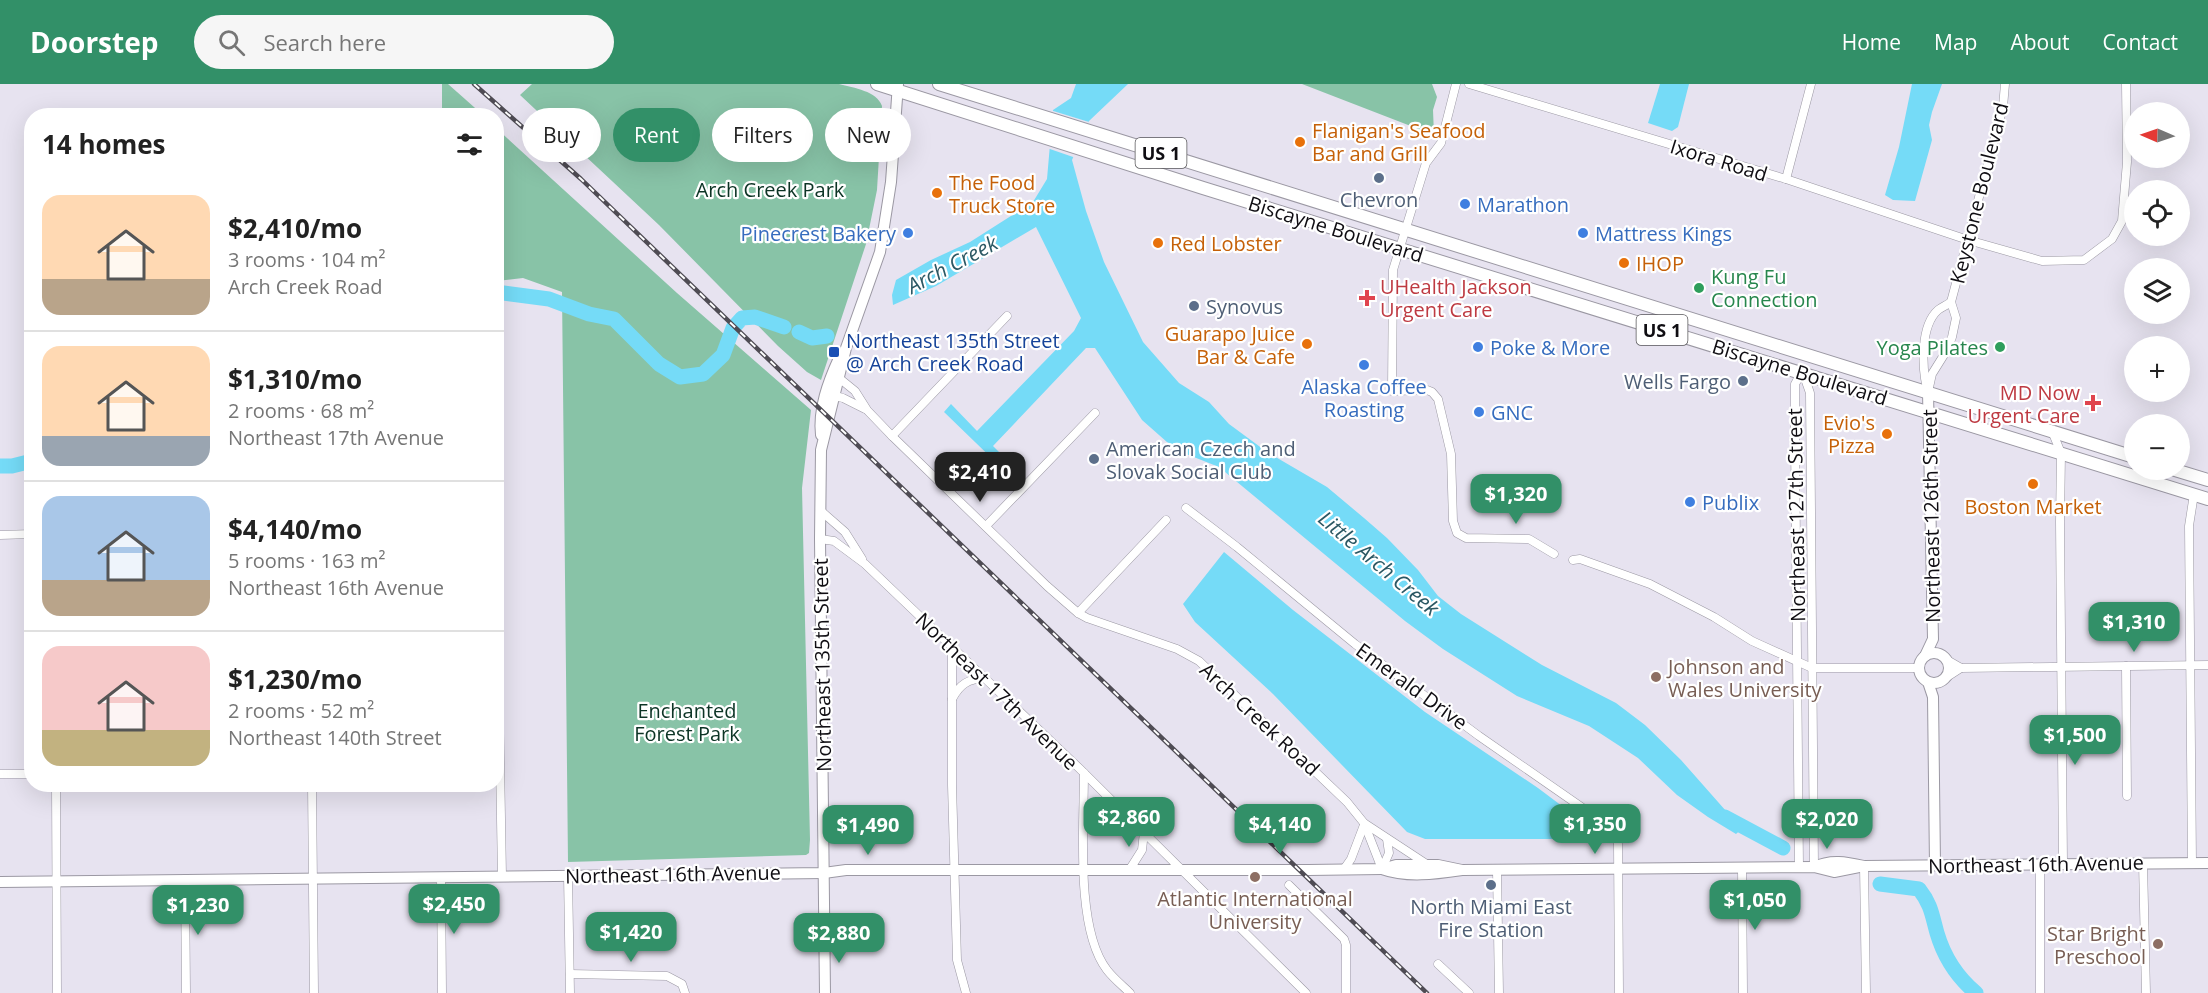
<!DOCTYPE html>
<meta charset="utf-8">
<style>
:root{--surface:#fff;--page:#f6f6f6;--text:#222;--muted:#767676;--line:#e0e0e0;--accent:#329068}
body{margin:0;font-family:"Open Sans",sans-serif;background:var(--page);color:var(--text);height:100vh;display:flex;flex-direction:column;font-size:22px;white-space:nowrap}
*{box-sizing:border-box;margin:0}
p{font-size:20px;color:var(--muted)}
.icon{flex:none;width:33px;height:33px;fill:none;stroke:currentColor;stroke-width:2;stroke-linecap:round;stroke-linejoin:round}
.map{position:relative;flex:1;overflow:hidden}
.sheet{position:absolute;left:24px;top:24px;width:480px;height:684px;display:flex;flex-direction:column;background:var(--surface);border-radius:24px;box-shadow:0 6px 24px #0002}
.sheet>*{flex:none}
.hud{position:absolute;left:522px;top:24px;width:570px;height:54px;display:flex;gap:12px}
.needle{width:39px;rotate:272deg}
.fabs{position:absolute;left:2124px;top:18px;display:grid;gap:12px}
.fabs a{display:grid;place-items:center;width:66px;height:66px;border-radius:50%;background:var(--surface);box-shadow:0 6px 24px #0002;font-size:30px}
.price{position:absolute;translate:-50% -51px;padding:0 14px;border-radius:12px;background:var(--accent);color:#fff;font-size:20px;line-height:39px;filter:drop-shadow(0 2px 3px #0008)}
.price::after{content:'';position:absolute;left:50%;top:36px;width:18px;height:14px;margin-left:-9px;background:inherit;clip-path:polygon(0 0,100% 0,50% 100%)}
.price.selected{background:#222;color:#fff}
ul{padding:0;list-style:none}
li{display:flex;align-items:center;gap:18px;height:150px;padding:0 18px}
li+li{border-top:2px solid var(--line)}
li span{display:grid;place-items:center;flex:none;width:168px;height:120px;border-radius:18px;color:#555}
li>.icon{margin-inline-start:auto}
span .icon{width:72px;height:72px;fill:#fffc;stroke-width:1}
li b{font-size:26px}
h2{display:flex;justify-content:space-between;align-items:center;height:72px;padding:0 18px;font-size:26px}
.chip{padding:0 21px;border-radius:27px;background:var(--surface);box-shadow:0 6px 24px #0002;font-size:21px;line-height:54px}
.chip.selected{background:var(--accent);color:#fff}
header{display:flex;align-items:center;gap:36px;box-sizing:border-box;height:84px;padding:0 30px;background:var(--accent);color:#fff}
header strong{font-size:28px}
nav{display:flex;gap:33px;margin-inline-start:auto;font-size:21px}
.search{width:420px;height:54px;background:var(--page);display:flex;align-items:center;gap:15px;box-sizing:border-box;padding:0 21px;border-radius:33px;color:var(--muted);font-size:22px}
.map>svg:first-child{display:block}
.green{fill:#88c3a7}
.water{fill:#75dbf7}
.pier{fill:#e7e3f0}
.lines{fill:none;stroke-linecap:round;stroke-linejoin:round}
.river{stroke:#75dbf7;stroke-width:15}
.street-casing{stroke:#9b98a3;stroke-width:9}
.secondary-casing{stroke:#9b98a3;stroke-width:12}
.primary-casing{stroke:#9b98a3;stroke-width:14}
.street{stroke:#fff;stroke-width:8}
.secondary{stroke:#fff;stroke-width:10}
.primary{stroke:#fff;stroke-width:12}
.rail-casing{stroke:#4f4c54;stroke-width:4.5}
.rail{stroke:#fff;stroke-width:2;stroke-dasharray:7;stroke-linecap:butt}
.food-dot{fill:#e8710a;stroke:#fff;stroke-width:2}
.service-dot{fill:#5c6f8a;stroke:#fff;stroke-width:2}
.shop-dot{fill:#3f7fe0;stroke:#fff;stroke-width:2}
.leisure-dot{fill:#2e9e5b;stroke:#fff;stroke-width:2}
.health-dot{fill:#e0444e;stroke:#fff;stroke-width:2}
.transit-dot{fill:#1a4fb4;stroke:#fff;stroke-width:2}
.education-dot{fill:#8d6e63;stroke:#fff;stroke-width:2}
.labels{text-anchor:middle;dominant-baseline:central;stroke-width:4.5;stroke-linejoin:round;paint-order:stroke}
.shield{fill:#fff;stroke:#575659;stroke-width:1.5}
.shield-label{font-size:18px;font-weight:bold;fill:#0f0d12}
.food-label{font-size:20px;fill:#c56008;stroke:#fff;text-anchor:start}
.street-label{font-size:20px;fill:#0f0d12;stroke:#fff}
.park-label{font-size:20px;fill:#0c3425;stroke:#fff}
.service-label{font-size:20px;fill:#4e5e75;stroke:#fff}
.shop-label{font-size:20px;fill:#366cbe;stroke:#fff;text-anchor:start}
.leisure-label{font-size:20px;fill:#27864d;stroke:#fff;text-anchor:start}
.health-label{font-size:20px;fill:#be3a42;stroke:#fff;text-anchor:start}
.transit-label{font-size:20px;fill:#164399;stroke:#fff;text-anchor:start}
.education-label{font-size:20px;fill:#785e54;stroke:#fff;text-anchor:start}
.water-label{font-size:21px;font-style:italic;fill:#2b5864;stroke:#fff}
</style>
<header>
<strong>Doorstep</strong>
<div class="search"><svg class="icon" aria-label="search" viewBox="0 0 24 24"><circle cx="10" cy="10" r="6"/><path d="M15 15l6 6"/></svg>Search here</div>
<nav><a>Home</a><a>Map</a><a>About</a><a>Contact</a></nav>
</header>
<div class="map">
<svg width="2208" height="909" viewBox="0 0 2208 909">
<rect width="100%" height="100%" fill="#e7e3f0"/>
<g class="green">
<path d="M442,0h6l35,31h-41z"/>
<path d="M532,0h307c15,4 38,7 43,22l-5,84 -11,54 -45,136 -14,-8 -29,-26 -119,-121 -139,-130z"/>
<path d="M1302,0h130l5,13 -4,13 1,25z"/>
<path d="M496,44l181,165 134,117 -9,78 8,352 -1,13 -3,2 -238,7 -6,-570 -39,-14 -26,3z"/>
</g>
<g class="water">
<path d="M1076,0h52l-39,37 -17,39 14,51 18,51 39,80 36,41 30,19 20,22 38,28 60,35 37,31 23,20 31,32 20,26 23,18 81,51 74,38 29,22 36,35 45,51 19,15 -9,8 -28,-17 -31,-22 -39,-37 -49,-32 -72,-30 -74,-47 -38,-28 -186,-154 -43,-17 -34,-30 -47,-72h-9l-93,98 20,20 -6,7 -63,-61 7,-8 26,27 97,-100 7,-13 -45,-91 -100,59 -43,19 -1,-10 4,-15 35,-20 39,-18 63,-40 14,-23 6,-69 18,-12z"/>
<path d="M1660,0h29l-11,43 -6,4 -24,-8z"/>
<path d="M1912,0h30l-10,28 -3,13 3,15 -17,61 -22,-1 -8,-5 14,-48z"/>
<path d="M1224,468l69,58 132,102 113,76 24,18 4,9v14l-10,10h-131l-18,-7 -134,-138 -78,-72 -12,-18z"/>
</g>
<path class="pier" d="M1050,26l39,12 -13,36 -29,-10z"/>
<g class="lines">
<g class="river">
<path d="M496,208l53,7 40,15 25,5 45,45 21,13 23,-3 20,-19 10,-27 9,-10 13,-1 29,10"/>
<path d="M799,248l13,6 15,-2"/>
<path d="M0,382h12l20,-5"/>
<path d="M1725,733l58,31"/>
<path d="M1880,800l39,5c12,15 13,26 18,44 7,24 20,44 39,60"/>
</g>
<defs>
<g id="street">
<path d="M1456,0l-15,59 -15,20 -33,107 -1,121 35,-1 5,2 6,7 13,55 2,67 4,12 9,5 63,1 25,15"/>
<path d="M1469,0l317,95 182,61 74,21 42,-1 28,-21 10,-18 5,-59 -1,-78"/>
<path d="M1786,95l25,-95"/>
<path d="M1803,289l7,20 4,474"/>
<path d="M839,294l16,13 12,19 25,26 155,150 31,27 9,5 90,31 22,12 148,141 17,21 18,46"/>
<path d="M1927,305c-5,-22 -7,-63 11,-79 4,-3 9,-5 13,-8"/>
<path d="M1928,308l4,-18 15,-24 5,-13 4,-19 -5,-16 52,-195 2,-23"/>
<path d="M835,312l8,2 22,11"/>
<path d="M2052,347l9,22 -1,69 3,342"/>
<path d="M892,352l115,-120"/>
<path d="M1186,424l51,39 118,97 124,92 134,93 5,15 1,149"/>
<path d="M821,427l24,21 17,27"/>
<path d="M986,442l109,-113"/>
<path d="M496,449l6,343"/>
<path d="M0,451l32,-1"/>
<path d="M820,455l14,2 31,23 215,205 226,224"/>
<path d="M1573,476l7,-1 70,25 64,33 38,24 60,27h107"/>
<path d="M1078,529l88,-93"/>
<path d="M952,563v138l5,175 9,33"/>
<path d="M1947,576l14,8 247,-3"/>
<path d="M2126,582l1,130"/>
<path d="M1944,595l17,-11"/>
<path d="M952,615c8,-15 16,-20 33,-21"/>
<path d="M1084,689c0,52 -9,156 23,197 7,9 16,16 23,23"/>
<path d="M0,690h32"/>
<path d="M56,700l1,209"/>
<path d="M312,700l2,209"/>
<path d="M1084,735c8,-11 17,-14 30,-16"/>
<path d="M1364,739l64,42"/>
<path d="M2143,779l3,130"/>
<path d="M2192,779l-3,-337 5,-32"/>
<path d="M2040,780v129"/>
<path d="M1864,782l2,127"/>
<path d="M1799,783l-4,-429v-54l7,-12"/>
<path d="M1742,784l1,125"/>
<path d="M1130,785l12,-19 2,-18"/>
<path d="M1344,785l7,-10 13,-34"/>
<path d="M1382,785l7,-16 -2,-14"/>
<path d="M1497,786l2,123"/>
<path d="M568,791l2,118"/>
<path d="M441,793l1,116"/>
<path d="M185,795l1,114"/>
<path d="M1289,801l55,54 2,6v48"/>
<path d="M1438,880l31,29"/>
<path d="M570,890l97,2 15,8 3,9"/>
</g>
<g id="secondary">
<path d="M821,351c-3,-26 7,-53 18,-77"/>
<circle cx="1934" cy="584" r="15"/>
<path d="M1925,572l8,-17 -5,-247"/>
<path d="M1928,598l5,15 2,168"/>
<path d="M1814,783c17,-8 32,-5 50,-1l344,-3"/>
<path d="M1382,785c25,9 53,5 80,1l352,-3 20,5 30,-6"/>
<path d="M0,798l824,-9 22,-3h462l74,-1 14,-4h42l24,5"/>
<path d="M825,909l-5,-454 1,-89 25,-102 34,-96 11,-70 7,-98"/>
</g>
<g id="primary">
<path d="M877,0l326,104 1005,311"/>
<path d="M939,0l1195,373"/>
<path d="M2175,386l33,10"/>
</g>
</defs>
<use href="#street" class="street-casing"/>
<use href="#secondary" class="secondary-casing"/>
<use href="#primary" class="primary-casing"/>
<use href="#street" class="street"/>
<use href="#secondary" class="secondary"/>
<use href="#primary" class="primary"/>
<defs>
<path id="rail" d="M474,0l107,95 846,814"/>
</defs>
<use href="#rail" class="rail-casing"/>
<use href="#rail" class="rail"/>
</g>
<g class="food-dot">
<circle cx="1300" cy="58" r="6"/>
<circle cx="937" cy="109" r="6"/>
<circle cx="1158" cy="159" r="6"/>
<circle cx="1624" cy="179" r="6"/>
<circle cx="1307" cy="260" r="6"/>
<circle cx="1887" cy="350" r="6"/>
<circle cx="2033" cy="400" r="6"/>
</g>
<g class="service-dot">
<circle cx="1379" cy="94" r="6"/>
<circle cx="1194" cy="222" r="6"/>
<circle cx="1743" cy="297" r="6"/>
<circle cx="1094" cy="375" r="6"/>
<circle cx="1491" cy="801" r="6"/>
</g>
<g class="shop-dot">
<circle cx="1465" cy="120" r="6"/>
<circle cx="908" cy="149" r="6"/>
<circle cx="1583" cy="149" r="6"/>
<circle cx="1478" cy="263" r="6"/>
<circle cx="1364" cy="281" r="6"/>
<circle cx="1479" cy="328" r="6"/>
<circle cx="1690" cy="418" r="6"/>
</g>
<g class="leisure-dot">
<circle cx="1699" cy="204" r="6"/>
<circle cx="2000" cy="263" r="6"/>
</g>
<g class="health-dot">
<path d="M1364 205h6v6h6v6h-6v6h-6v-6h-6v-6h6z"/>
<path d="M2090 310h6v6h6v6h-6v6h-6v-6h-6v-6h6z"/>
</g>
<rect class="transit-dot" x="828" y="262" width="12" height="12" rx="3"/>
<g class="education-dot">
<circle cx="1656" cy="593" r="6"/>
<circle cx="1255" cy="793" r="6"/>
<circle cx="2158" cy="860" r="6"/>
</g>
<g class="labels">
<g class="shield">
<rect x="1135.5" y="54" width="51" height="30" rx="4.5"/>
<rect x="1636.5" y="231" width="51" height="30" rx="4.5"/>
</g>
<g class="shield-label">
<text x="1161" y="69">US 1</text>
<text x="1662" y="246">US 1</text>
</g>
<g class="food-label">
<text x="1312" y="46">Flanigan's Seafood<tspan x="1312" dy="23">Bar and Grill</tspan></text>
<text x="949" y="98">The Food<tspan x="949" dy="23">Truck Store</tspan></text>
<text x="1170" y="159">Red Lobster</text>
<text x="1636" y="179">IHOP</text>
<text x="1295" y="249" text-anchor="end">Guarapo Juice<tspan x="1295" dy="23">Bar &amp; Cafe</tspan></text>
<text x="1875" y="338" text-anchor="end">Evio's<tspan x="1875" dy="23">Pizza</tspan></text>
<text x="2033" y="422" text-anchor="middle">Boston Market</text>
</g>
<g class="street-label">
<text transform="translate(1719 76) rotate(17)">Ixora Road</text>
<text transform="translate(1979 109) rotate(-76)">Keystone Boulevard</text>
<text transform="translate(1336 145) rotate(17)">Biscayne Boulevard</text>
<text transform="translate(1800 288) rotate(17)">Biscayne Boulevard</text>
<text transform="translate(1796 431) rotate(-91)">Northeast 127th Street</text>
<text transform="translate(1931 432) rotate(-91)">Northeast 126th Street</text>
<text transform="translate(822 581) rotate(-91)">Northeast 135th Street</text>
<text transform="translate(1412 602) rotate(36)">Emerald Drive</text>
<text transform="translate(997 607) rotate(44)">Northeast 17th Avenue</text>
<text transform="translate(1260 635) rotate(43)">Arch Creek Road</text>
<text transform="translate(2036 780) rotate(-1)">Northeast 16th Avenue</text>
<text transform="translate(673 790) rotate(-1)">Northeast 16th Avenue</text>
</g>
<g class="park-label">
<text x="770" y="105">Arch Creek Park</text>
<text x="687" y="626">Enchanted<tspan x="687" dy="23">Forest Park</tspan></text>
</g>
<g class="service-label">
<text x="1379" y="115">Chevron</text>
<text x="1206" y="222" text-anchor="start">Synovus</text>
<text x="1731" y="297" text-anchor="end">Wells Fargo</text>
<text x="1106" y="364" text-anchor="start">American Czech and<tspan x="1106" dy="23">Slovak Social Club</tspan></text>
<text x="1491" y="822">North Miami East<tspan x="1491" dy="23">Fire Station</tspan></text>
</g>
<g class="shop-label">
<text x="1477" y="120">Marathon</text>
<text x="896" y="149" text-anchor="end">Pinecrest Bakery</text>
<text x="1595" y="149">Mattress Kings</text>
<text x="1490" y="263">Poke &amp; More</text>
<text x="1364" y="302" text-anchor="middle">Alaska Coffee<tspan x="1364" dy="23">Roasting</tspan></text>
<text x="1491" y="328">GNC</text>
<text x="1702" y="418">Publix</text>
</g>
<g class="leisure-label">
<text x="1711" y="192">Kung Fu<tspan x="1711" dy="23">Connection</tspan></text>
<text x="1988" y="263" text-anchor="end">Yoga Pilates</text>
</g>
<g class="health-label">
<text x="1380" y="202">UHealth Jackson<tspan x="1380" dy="23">Urgent Care</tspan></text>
<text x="2080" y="308" text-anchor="end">MD Now<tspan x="2080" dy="23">Urgent Care</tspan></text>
</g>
<g class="transit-label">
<text x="846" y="256">Northeast 135th Street<tspan x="846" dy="23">@ Arch Creek Road</tspan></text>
</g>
<g class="education-label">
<text x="1668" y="582">Johnson and<tspan x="1668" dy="23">Wales University</tspan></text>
<text x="1255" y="814" text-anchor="middle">Atlantic International<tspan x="1255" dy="23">University</tspan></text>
<text x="2146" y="849" text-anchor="end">Star Bright<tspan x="2146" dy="23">Preschool</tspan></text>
</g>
<g class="water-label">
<text transform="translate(952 180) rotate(-28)">Arch Creek</text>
<text transform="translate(1379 479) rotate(40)">Little Arch Creek</text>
</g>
</g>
</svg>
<div class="fabs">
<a><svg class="needle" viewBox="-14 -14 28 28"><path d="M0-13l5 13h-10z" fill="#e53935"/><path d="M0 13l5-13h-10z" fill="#767676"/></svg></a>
<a><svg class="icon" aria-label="locate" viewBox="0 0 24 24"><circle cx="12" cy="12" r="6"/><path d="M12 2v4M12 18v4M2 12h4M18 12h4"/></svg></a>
<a><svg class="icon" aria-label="layers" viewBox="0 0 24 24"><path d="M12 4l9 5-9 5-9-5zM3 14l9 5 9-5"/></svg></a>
<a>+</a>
<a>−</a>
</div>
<b class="price selected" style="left:980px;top:419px">$2,410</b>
<b class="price" style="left:1516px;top:441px">$1,320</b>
<b class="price" style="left:2134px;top:569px">$1,310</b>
<b class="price" style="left:2075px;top:682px">$1,500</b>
<b class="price" style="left:1129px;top:764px">$2,860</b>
<b class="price" style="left:1827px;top:766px">$2,020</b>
<b class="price" style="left:1280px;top:771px">$4,140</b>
<b class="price" style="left:1595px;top:771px">$1,350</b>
<b class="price" style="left:868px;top:772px">$1,490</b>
<b class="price" style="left:1755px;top:847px">$1,050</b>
<b class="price" style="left:454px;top:851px">$2,450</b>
<b class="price" style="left:198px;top:852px">$1,230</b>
<b class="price" style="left:631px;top:879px">$1,420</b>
<b class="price" style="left:839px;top:880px">$2,880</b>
<div class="hud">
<a class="chip">Buy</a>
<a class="chip selected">Rent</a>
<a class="chip">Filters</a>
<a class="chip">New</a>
</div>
<section class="sheet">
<h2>14 homes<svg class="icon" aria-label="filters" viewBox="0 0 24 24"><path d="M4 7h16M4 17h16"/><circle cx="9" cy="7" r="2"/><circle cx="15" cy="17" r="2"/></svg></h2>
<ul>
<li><span style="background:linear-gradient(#ffd9b3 70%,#b9a48a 0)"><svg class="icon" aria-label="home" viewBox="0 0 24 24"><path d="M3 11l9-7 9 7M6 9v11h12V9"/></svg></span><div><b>$2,410/mo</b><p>3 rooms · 104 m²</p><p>Arch Creek Road</p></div></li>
<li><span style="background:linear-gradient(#ffd9b3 75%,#9aa5b1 0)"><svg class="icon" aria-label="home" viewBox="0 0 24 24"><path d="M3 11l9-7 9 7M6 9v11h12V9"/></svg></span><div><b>$1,310/mo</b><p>2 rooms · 68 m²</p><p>Northeast 17th Avenue</p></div></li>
<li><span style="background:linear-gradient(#a9c7e8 70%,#b9a48a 0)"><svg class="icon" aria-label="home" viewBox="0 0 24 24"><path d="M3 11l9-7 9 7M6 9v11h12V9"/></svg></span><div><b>$4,140/mo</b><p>5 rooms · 163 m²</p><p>Northeast 16th Avenue</p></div></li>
<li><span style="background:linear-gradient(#f6c9c9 70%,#c2b280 0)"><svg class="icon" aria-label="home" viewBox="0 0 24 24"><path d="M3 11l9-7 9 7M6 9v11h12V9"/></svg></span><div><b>$1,230/mo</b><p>2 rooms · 52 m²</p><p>Northeast 140th Street</p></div></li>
</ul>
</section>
</div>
